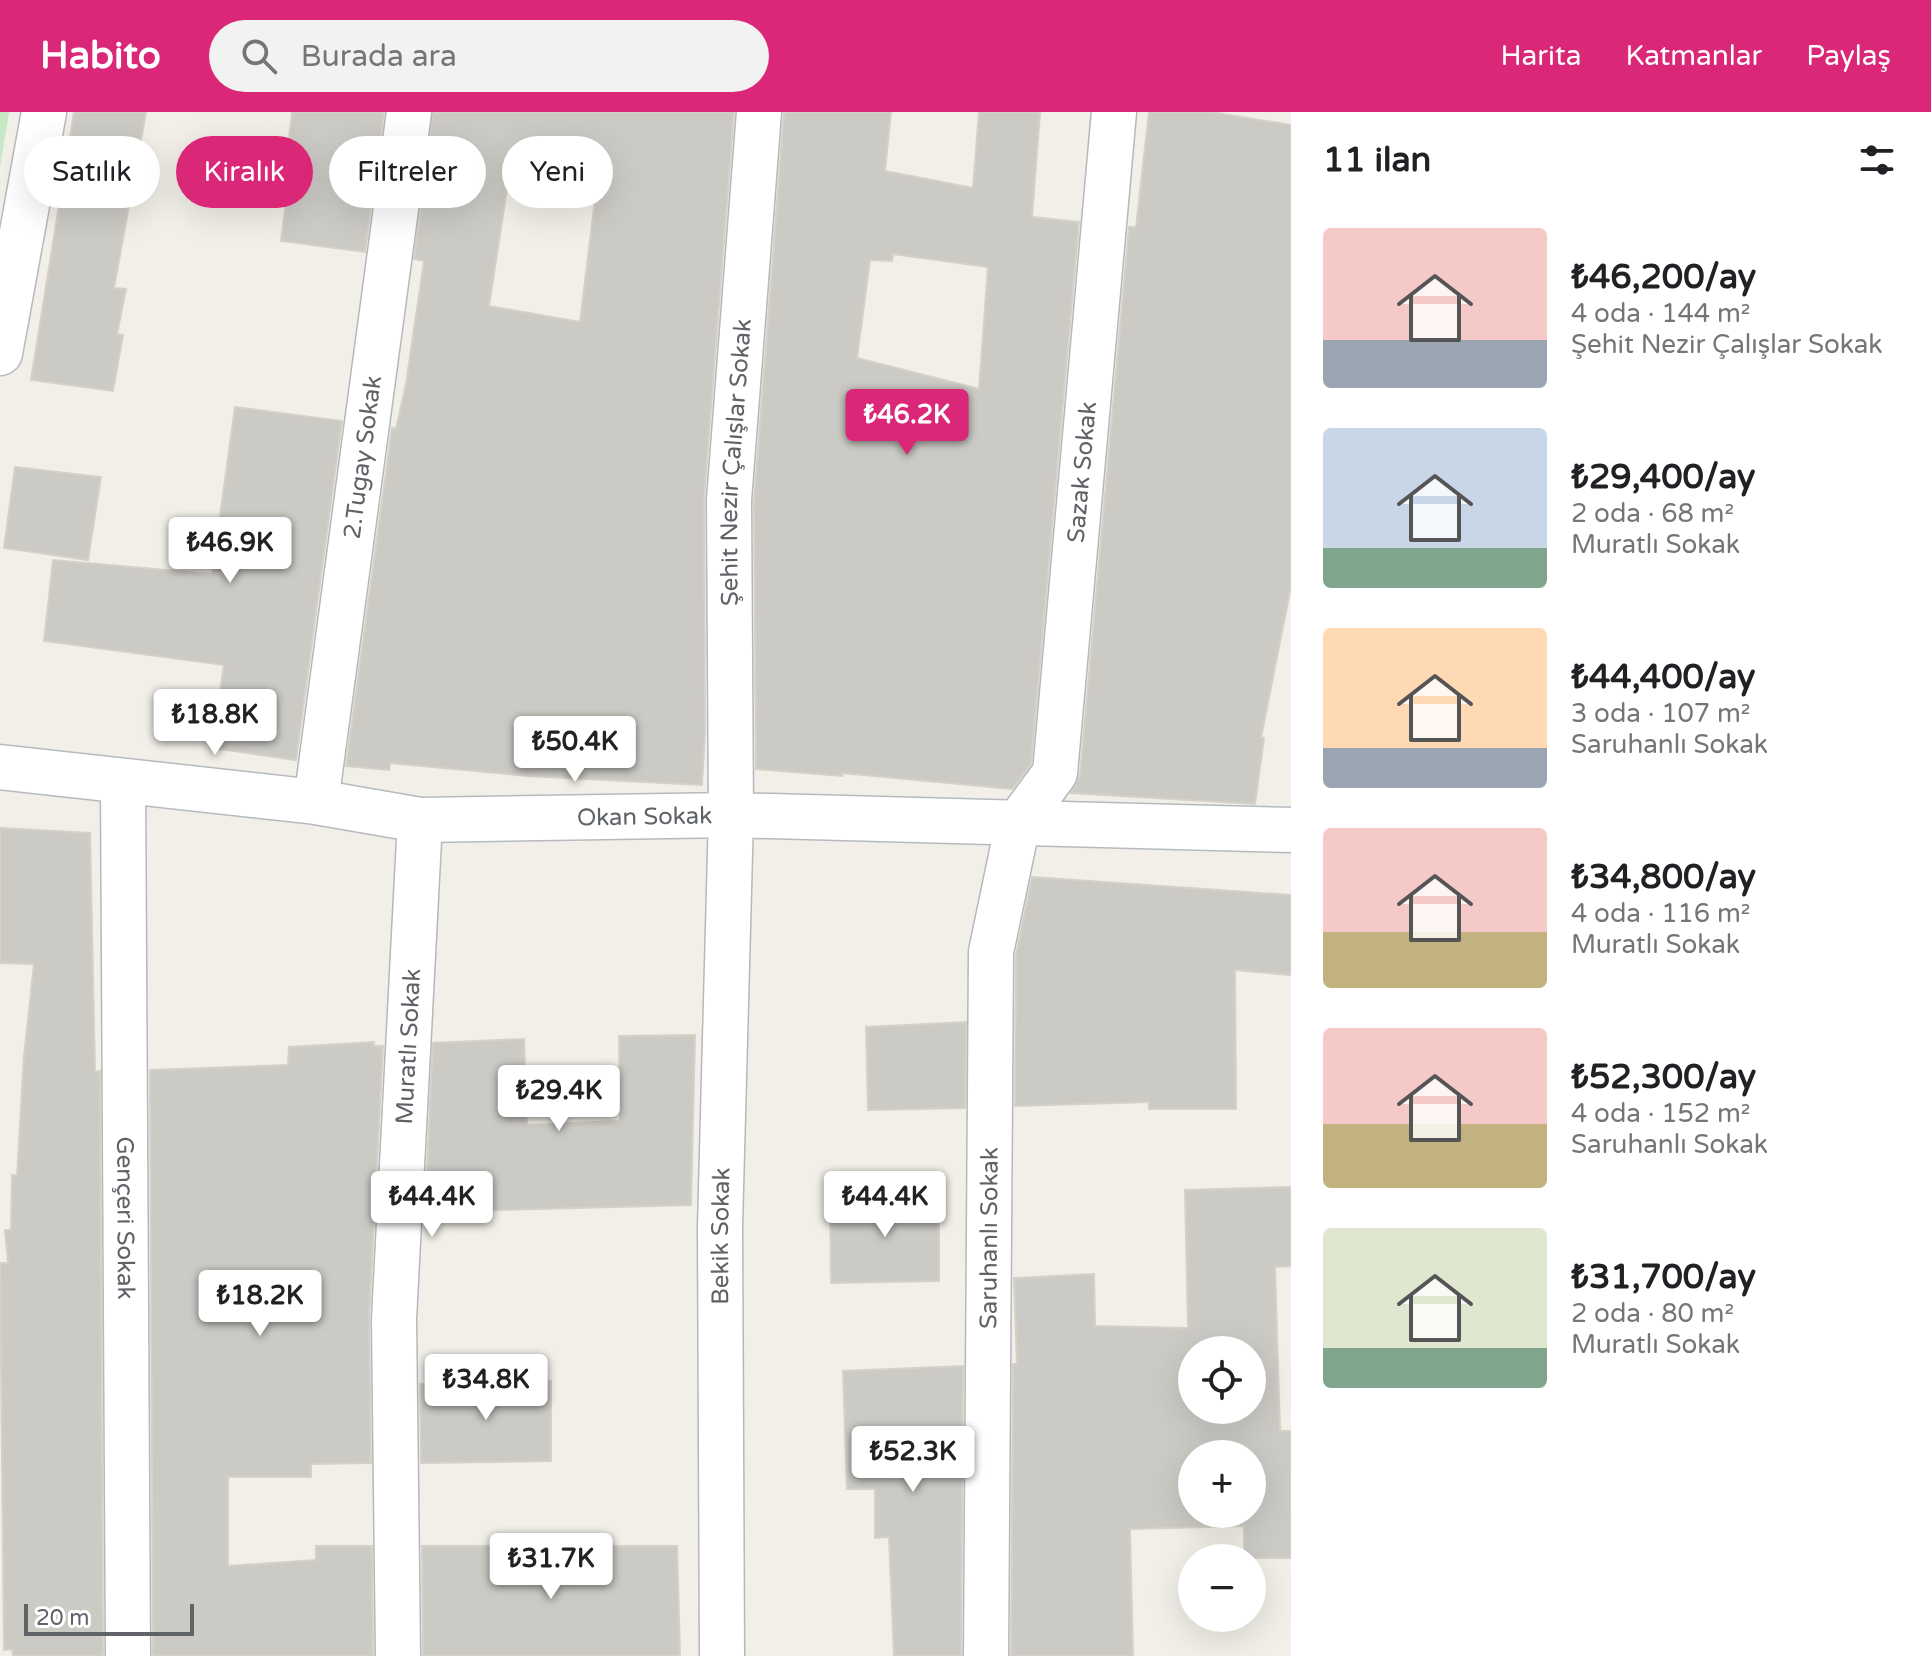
<!DOCTYPE html>
<html lang="tr">
<meta charset="utf-8">
<style>
:root{--surface:#fff;--page:#f2f2f2;--text:#202124;--muted:#757577;--accent:#db2777}
body{margin:0;font-family:"Varela Round",sans-serif;background:var(--page);color:var(--text);height:100vh;display:flex;flex-direction:column;font-size:30px;white-space:nowrap}
*{box-sizing:border-box;margin:0}
p{font-size:26px;color:var(--muted)}
.icon{flex:none;width:44px;height:44px;fill:none;stroke:currentColor;stroke-width:2;stroke-linecap:round;stroke-linejoin:round}
.map{position:relative;flex:1;overflow:hidden}
.drawer{display:flex;flex-direction:column;background:var(--surface);width:640px}
.drawer>*{flex:none}
.top-card{position:absolute;left:24px;top:24px;width:760px;height:72px;display:flex;gap:16px}
.buttons{position:absolute;left:1178px;top:1224px;display:grid;gap:16px}
.buttons a{display:grid;place-items:center;width:88px;height:88px;border-radius:50%;background:var(--surface);box-shadow:0 8px 32px #0002;font-size:40px}
.scale{position:absolute;left:24px;bottom:20px;width:170px;box-sizing:border-box;padding-left:8px;border:4px solid #5f6368;border-top:0;font-size:22px;line-height:28px;white-space:nowrap;color:#5f6368;-webkit-text-stroke:6px #fff;paint-order:stroke}
.price{position:absolute;translate:-50% -68px;padding:0 18px;border-radius:8px;background:#fff;color:#222;font-size:26px;line-height:52px;filter:drop-shadow(0 2px 4px #0008)}
.price::after{content:'';position:absolute;left:50%;top:48px;width:24px;height:18px;margin-left:-12px;background:inherit;clip-path:polygon(0 0,100% 0,50% 100%)}
.price.active{background:var(--accent);color:#fff}
ul{padding:0;list-style:none}
li{display:flex;align-items:center;gap:24px;height:200px;padding:0 32px}
li span{display:grid;place-items:center;flex:none;width:224px;height:160px;border-radius:8px;color:#555}
li>.icon{margin-inline-start:auto}
span .icon{width:96px;height:96px;fill:#fffc;stroke-width:1}
li b{font-size:34px}
h2{display:flex;justify-content:space-between;align-items:center;height:96px;padding:0 32px;font-size:34px}
.chip{padding:0 28px;border-radius:36px;background:var(--surface);box-shadow:0 8px 32px #0002;font-size:28px;line-height:72px}
.chip.active{background:var(--accent);color:#fff}
header{display:flex;align-items:center;gap:48px;box-sizing:border-box;height:112px;padding:0 40px;background:var(--accent);color:#fff}
header strong{font-size:38px}
nav{display:flex;gap:44px;margin-inline-start:auto;font-size:28px}
.search{width:560px;height:72px;background:var(--page);display:flex;align-items:center;gap:20px;box-sizing:border-box;padding:0 28px;border-radius:44px;color:var(--muted);font-size:30px}
main{display:flex;flex:1;min-height:0}
.map>svg:first-child{display:block}
.green{fill:#c5e8c5}
.building{fill:#cccac5;stroke:#d6d1c6;stroke-width:2;fill-rule:evenodd}
.lines{fill:none;stroke-linecap:round;stroke-linejoin:round}
.street-casing{stroke:#b5b8bc;stroke-width:47}
.secondary-casing{stroke:#b6babf;stroke-width:47}
.street{stroke:#fff;stroke-width:44}
.secondary{stroke:#fff;stroke-width:44}
.labels{text-anchor:middle;dominant-baseline:central;stroke-width:6;stroke-linejoin:round;paint-order:stroke}
.street-label{font-size:24px;fill:#5f6368;stroke:#fff}
</style>
<header>
<strong>Habito</strong>
<div class="search"><svg class="icon" aria-label="search" viewBox="0 0 24 24"><circle cx="10" cy="10" r="6"/><path d="M15 15l6 6"/></svg>Burada ara</div>
<nav><a>Harita</a><a>Katmanlar</a><a>Paylaş</a></nav>
</header>
<main>
<div class="map">
<svg width="1291" height="1544" viewBox="0 0 1291 1544">
<rect width="100%" height="100%" fill="#f1efe8"/>
<path class="green" d="M0,0h9l-9,55z"/>
<g class="building">
<path d="M74,0h72l-32,176 12,1 -9,45 6,1 -10,56 -82,-11z"/>
<path d="M292,0h92l-19,140 -84,-11 11,-85h-5z"/>
<path d="M433,0h301l-30,386 1,234 -3,53 -173,-9 -139,-13 -1,7 -43,-4 46,-338 4,1 10,-45 18,-123 -10,-2zM508,71l87,16 -15,123 -91,-16z"/>
<path d="M784,0h107l-6,59 88,17 6,-76h61l-8,105 47,5 -48,542 -19,25 -170,-16v3l-86,-7 -2,-268zM893,142l95,13 -9,122 -122,-31 13,-98 22,1z"/>
<path d="M1149,0h62l80,13v461l-30,152h3l-9,66 -184,-11 9,-18 49,-548h7z"/>
<path d="M235,295l107,14 -46,339 -84,-12 12,-83 -180,-24 9,-81 159,14z"/>
<path d="M15,355l86,10 -13,83 -84,-12z"/>
<path d="M0,716l90,5 5,239 5,-1 3,585h-90l-1,-7 -8,1 -4,-387h8l-3,-33h6l1,-55 5,1 7,-120 10,-92 -34,-1z"/>
<path d="M1032,765l259,18v80l-56,-5 1,139h-87v-7l-134,4 1,-151z"/>
<path d="M966,910l-1,86 -97,2 -2,-83z"/>
<path d="M695,923l-4,170 -266,7 8,-169 91,-4 3,86 93,-4 -1,-85z"/>
<path d="M374,930v4h9l-14,272 2,145 -60,1v13h-83v89l88,-6v-14h56l1,110h-220l-3,-586 138,-5 1,-18z"/>
<path d="M1291,1075v79l-16,1 5,164h11v127h-47v-32l-114,3 3,127h-122l2,-292h4l-3,-86 80,-4 1,52 93,2 -3,-138zM1192,1238h60v60h-60zM1192,1342h60v60h-60z"/>
<path d="M939,1084v85l-108,2 -1,-85z"/>
<path d="M963,1254l-2,290h-67l-5,-119 -14,1v-49h-28l-4,-118z"/>
<path d="M551,1269v80l-130,2 -1,-79z"/>
<path d="M422,1434h255l3,110h-257z"/>
</g>
<g class="lines">
<defs>
<g id="street">
<path id="s1" d="M123,670l5,874"/>
<path id="s2" d="M316,690l93,-690"/>
<path id="s3" d="M398,1544l-4,-337 26,-499"/>
<path id="s4" d="M722,1544l-2,-429 11,-412 -2,-315 30,-388"/>
<path id="s5" d="M986,1544l5,-704 27,-129 37,-50 59,-661"/>
</g>
<g id="secondary">
<path d="M0,241l44,-241"/>
<path id="s6" d="M0,655l316,35 104,18 311,-5 560,15"/>
</g>
</defs>
<use href="#street" class="street-casing"/>
<use href="#secondary" class="secondary-casing"/>
<use href="#street" class="street"/>
<use href="#secondary" class="secondary"/>
</g>
<g class="labels">
<g class="street-label">
<text stroke="none"><textPath href="#s2" startOffset="348">2.Tugay Sokak</textPath></text>
<text stroke="none"><textPath href="#s4" startOffset="1194">Şehit Nezir Çalışlar Sokak</textPath></text>
<text stroke="none"><textPath href="#s5" startOffset="1200">Sazak Sokak</textPath></text>
<text stroke="none"><textPath href="#s6" startOffset="648">Okan Sokak</textPath></text>
<text stroke="none"><textPath href="#s3" startOffset="610">Muratlı Sokak</textPath></text>
<text stroke="none"><textPath href="#s1" startOffset="436">Gençeri Sokak</textPath></text>
<text stroke="none"><textPath href="#s4" startOffset="420">Bekik Sokak</textPath></text>
<text stroke="none"><textPath href="#s5" startOffset="418">Saruhanlı Sokak</textPath></text>
</g>
</g>
</svg>
<div class="buttons">
<a><svg class="icon" aria-label="locate" viewBox="0 0 24 24"><circle cx="12" cy="12" r="6"/><path d="M12 2v4M12 18v4M2 12h4M18 12h4"/></svg></a>
<a>+</a>
<a>−</a>
</div>
<div class="scale">20 m</div>
<b class="price active" style="left:907px;top:345px">₺46.2K</b>
<b class="price" style="left:230px;top:473px">₺46.9K</b>
<b class="price" style="left:215px;top:645px">₺18.8K</b>
<b class="price" style="left:575px;top:672px">₺50.4K</b>
<b class="price" style="left:559px;top:1021px">₺29.4K</b>
<b class="price" style="left:432px;top:1127px">₺44.4K</b>
<b class="price" style="left:885px;top:1127px">₺44.4K</b>
<b class="price" style="left:260px;top:1226px">₺18.2K</b>
<b class="price" style="left:486px;top:1310px">₺34.8K</b>
<b class="price" style="left:913px;top:1382px">₺52.3K</b>
<b class="price" style="left:551px;top:1489px">₺31.7K</b>
<div class="top-card">
<a class="chip">Satılık</a>
<a class="chip active">Kiralık</a>
<a class="chip">Filtreler</a>
<a class="chip">Yeni</a>
</div>
</div>
<section class="drawer">
<h2>11 ilan<svg class="icon" aria-label="filters" viewBox="0 0 24 24"><path d="M4 7h16M4 17h16"/><circle cx="9" cy="7" r="2"/><circle cx="15" cy="17" r="2"/></svg></h2>
<ul>
<li><span style="background:linear-gradient(#f6c9c9 70%,#9aa5b1 0)"><svg class="icon" aria-label="home" viewBox="0 0 24 24"><path d="M3 11l9-7 9 7M6 9v11h12V9"/></svg></span><div><b>₺46,200/ay</b><p>4 oda · 144 m²</p><p>Şehit Nezir Çalışlar Sokak</p></div></li>
<li><span style="background:linear-gradient(#c9d6e8 75%,#7fa58c 0)"><svg class="icon" aria-label="home" viewBox="0 0 24 24"><path d="M3 11l9-7 9 7M6 9v11h12V9"/></svg></span><div><b>₺29,400/ay</b><p>2 oda · 68 m²</p><p>Muratlı Sokak</p></div></li>
<li><span style="background:linear-gradient(#ffd9b3 75%,#9aa5b1 0)"><svg class="icon" aria-label="home" viewBox="0 0 24 24"><path d="M3 11l9-7 9 7M6 9v11h12V9"/></svg></span><div><b>₺44,400/ay</b><p>3 oda · 107 m²</p><p>Saruhanlı Sokak</p></div></li>
<li><span style="background:linear-gradient(#f6c9c9 65%,#c2b280 0)"><svg class="icon" aria-label="home" viewBox="0 0 24 24"><path d="M3 11l9-7 9 7M6 9v11h12V9"/></svg></span><div><b>₺34,800/ay</b><p>4 oda · 116 m²</p><p>Muratlı Sokak</p></div></li>
<li><span style="background:linear-gradient(#f6c9c9 60%,#c2b280 0)"><svg class="icon" aria-label="home" viewBox="0 0 24 24"><path d="M3 11l9-7 9 7M6 9v11h12V9"/></svg></span><div><b>₺52,300/ay</b><p>4 oda · 152 m²</p><p>Saruhanlı Sokak</p></div></li>
<li><span style="background:linear-gradient(#dfe7d0 75%,#7fa58c 0)"><svg class="icon" aria-label="home" viewBox="0 0 24 24"><path d="M3 11l9-7 9 7M6 9v11h12V9"/></svg></span><div><b>₺31,700/ay</b><p>2 oda · 80 m²</p><p>Muratlı Sokak</p></div></li>
</ul>
</section>
</main>
